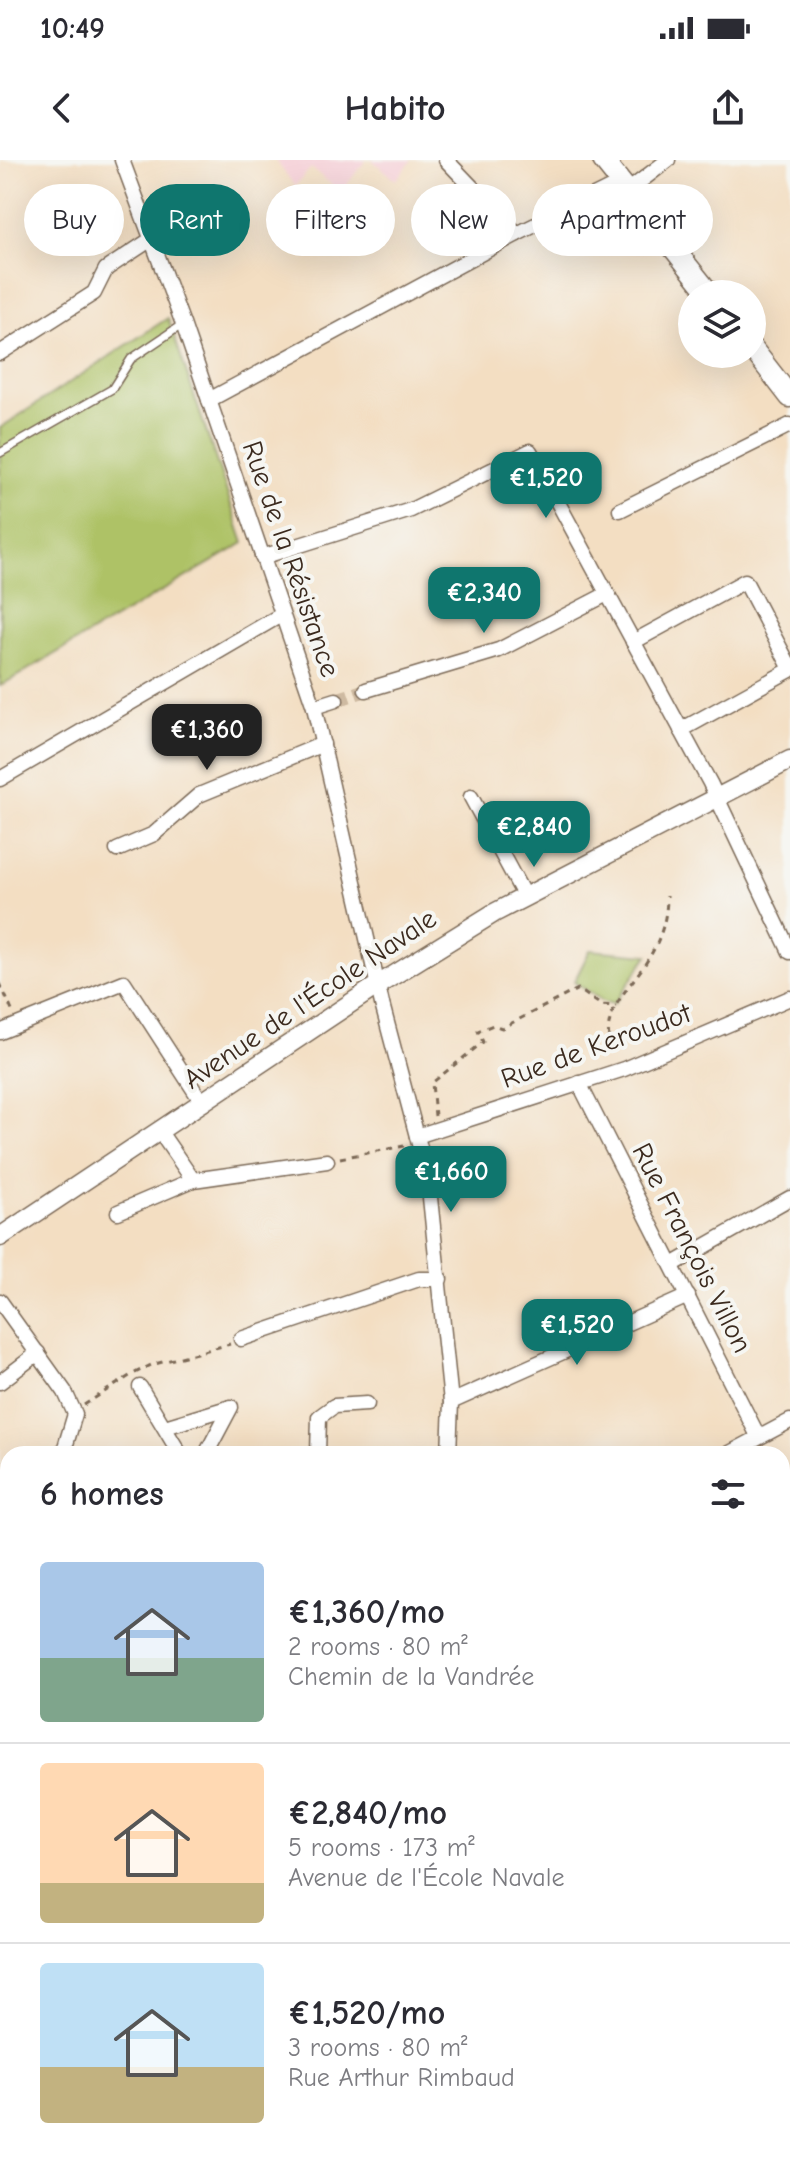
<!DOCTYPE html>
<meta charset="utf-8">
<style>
:root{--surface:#fff;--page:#f2f2f3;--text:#2b2b33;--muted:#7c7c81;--line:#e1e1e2;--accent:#0f766e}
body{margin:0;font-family:"Comic Neue",sans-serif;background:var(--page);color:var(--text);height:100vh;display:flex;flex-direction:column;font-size:30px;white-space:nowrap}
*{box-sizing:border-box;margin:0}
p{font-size:26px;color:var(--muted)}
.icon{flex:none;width:44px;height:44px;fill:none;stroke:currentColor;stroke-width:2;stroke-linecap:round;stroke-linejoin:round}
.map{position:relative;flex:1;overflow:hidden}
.details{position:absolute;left:0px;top:1286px;width:790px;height:714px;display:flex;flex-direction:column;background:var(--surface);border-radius:24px 24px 0 0;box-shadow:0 8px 32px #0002}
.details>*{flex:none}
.guide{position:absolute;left:24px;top:24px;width:742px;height:72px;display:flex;gap:16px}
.buttons{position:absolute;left:678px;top:120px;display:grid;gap:16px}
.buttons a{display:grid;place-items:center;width:88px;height:88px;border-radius:50%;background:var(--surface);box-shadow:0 8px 32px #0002;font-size:40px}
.price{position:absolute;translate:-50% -68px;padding:0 18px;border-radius:16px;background:var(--accent);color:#fff;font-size:26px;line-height:52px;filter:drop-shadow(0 2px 4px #0008)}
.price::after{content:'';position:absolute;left:50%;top:48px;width:24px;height:18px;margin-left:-12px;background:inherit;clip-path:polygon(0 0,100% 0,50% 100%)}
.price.current{background:#222;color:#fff}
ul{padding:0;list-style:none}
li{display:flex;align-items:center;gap:24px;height:200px;padding:0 40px}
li+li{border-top:2px solid var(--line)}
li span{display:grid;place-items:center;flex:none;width:224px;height:160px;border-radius:8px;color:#555}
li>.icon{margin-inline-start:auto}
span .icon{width:96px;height:96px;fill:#fffc;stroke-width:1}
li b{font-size:34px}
h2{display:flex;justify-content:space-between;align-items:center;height:96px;padding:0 40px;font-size:34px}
.tag{padding:0 28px;border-radius:36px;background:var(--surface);box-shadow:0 8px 32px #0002;font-size:28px;line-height:72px}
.tag.current{background:var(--accent);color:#fff}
.status{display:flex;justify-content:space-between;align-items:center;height:56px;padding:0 40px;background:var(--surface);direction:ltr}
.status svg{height:22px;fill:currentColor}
header{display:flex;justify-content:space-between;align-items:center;height:104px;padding:0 40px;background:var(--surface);font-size:36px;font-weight:800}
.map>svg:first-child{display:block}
.built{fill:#f6cfd7}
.green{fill:#aec266;stroke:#747642;stroke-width:2}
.forest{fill:#8aa85b;stroke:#62693c;stroke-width:2}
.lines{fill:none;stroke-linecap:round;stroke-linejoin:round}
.minor-tunnel{stroke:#cebaa1;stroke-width:14;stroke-dasharray:14 7;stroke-linecap:butt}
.service-casing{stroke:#7b6957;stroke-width:10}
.minor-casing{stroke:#7b6957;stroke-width:17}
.tertiary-casing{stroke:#7b6957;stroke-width:21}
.secondary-casing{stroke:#7b6957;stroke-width:23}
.path{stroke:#7b6957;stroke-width:3;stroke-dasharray:6 6;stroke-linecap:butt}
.service{stroke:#fff;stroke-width:7}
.minor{stroke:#fff;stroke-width:14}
.tertiary{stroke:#fff;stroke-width:18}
.secondary{stroke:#fff;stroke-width:20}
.labels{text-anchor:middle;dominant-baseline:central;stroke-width:8;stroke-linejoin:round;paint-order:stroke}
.street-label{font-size:28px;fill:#3b2a1e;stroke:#f6f6f2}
</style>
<div class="status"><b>10:49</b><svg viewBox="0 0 49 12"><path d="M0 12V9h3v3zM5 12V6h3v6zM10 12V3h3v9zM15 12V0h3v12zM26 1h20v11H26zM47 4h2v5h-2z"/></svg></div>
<header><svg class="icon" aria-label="back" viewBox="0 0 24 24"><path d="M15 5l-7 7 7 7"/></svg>Habito<svg class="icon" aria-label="share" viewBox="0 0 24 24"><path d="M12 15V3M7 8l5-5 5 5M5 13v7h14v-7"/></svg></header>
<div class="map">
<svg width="790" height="1999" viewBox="0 0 790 1999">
<rect width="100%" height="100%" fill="#f6f6f2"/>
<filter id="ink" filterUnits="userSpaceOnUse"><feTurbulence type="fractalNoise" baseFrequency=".0125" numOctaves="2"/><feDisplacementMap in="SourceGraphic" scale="16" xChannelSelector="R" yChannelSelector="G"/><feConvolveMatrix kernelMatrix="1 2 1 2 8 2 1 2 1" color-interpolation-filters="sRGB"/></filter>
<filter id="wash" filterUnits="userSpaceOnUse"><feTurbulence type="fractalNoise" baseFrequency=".006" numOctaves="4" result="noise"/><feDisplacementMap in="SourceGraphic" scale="32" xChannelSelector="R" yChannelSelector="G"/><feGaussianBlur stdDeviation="1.8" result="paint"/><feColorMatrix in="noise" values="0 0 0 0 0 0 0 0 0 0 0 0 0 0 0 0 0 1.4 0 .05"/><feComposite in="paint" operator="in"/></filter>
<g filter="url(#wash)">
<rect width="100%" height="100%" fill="#f3dec2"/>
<g class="built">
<path d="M275,0h91l-25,32 -30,-24 -16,18z"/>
<path d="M372,0h40l-16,20z"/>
</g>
<g class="green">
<path d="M168,158l76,225 -244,143v-258z"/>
<path d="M590,790l58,5 -34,49 -10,-2 -30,-20z"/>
<path d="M0,1934l8,1v57h177l-1,7h-184z"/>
</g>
<path class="forest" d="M782,1949l8,7v43h-79l-3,-7h74z"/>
</g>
<g filter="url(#ink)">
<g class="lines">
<path class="minor-tunnel" d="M336,540l30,-10"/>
<defs>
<path id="service" d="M0,293l112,-64 19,-30 52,-35"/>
<g id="minor">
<path d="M122,0l61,164 131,383 68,297 46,174 23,224 -2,52"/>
<path d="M446,0l71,74"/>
<path d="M629,30l39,-30"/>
<path d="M0,193l94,-60 12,-24 47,-31"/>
<path d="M209,240l308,-166 105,-52"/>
<path d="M620,350l170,-85"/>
<path d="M262,397l149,-47 119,-59 180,332 80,169"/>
<path d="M633,482l112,-61 45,86"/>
<path d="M366,530l133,-40 108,-56"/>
<path d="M314,547l22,-7"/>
<path d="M681,570l109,-60"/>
<path d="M0,619l281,-164"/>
<path d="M471,637l54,100"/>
<path d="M117,690l37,-16 45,-39 124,-51"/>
<path d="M0,872l124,-50 79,122"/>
<path d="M579,923l179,353"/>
<path d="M160,972l33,48 134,-19"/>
<path d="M417,976l207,-67 166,-71"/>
<path d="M118,1052l75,-32"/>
<path d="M672,1105l118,-67"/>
<path d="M0,1141l65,91 10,22 -12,40"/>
<path d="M241,1179l178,-60h21"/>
<path d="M0,1222l38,-29"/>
<path d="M140,1227l40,67"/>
<path d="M451,1242l237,-106"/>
<path d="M165,1267l66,-20 -25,47"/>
<path d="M318,1294l1,-37 15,-11 33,-2"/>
<path d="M728,1294l62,-33"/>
<path d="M0,1346l8,-6"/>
<path d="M782,1511l8,-4"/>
<path d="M0,1579l8,-8"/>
<path d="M782,1635l8,19"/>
<path d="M782,1674l8,-4"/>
<path d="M782,1827l8,-3"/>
<path d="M0,1925l8,1"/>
<path d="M344,1992v7"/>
<path d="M621,1992l1,7"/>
</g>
<path id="tertiary" d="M0,1077l378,-252 116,-72 296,-153"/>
<g id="secondary">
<path d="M603,0l107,134"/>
<path d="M752,188l38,49"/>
</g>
</defs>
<use href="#service" class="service-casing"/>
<use href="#minor" class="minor-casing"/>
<use href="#tertiary" class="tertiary-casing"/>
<use href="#secondary" class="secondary-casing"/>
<g class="path">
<path d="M0,823l13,30"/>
<path d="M609,878c-5,-29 24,-54 38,-77 13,-20 20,-41 20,-65"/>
<path d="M435,956l-3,-33 51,-41 -5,-11 15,-6 9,3 76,-39 23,16 15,1"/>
<path d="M340,998l64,-12"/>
<path d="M84,1245l47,-30 20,-10 79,-21"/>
<path d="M438,1999l1,-7"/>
</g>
<use href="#service" class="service"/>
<use href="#minor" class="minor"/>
<use href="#tertiary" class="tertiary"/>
<use href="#secondary" class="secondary"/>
</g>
</g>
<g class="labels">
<g class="street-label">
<text transform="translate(291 399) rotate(71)">Rue de la Résistance</text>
<text transform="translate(310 839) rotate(-34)">Avenue de l'École Navale</text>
<text transform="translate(596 886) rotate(-20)">Rue de Keroudot</text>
<text transform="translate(692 1088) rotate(63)">Rue François Villon</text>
</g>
</g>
</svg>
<div class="buttons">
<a><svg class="icon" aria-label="layers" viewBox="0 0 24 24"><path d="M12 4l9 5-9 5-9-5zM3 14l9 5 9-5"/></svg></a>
</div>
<b class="price" style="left:546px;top:360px">€1,520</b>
<b class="price" style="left:484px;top:475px">€2,340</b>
<b class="price current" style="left:207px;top:612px">€1,360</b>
<b class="price" style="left:534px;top:709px">€2,840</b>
<b class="price" style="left:451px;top:1054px">€1,660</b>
<b class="price" style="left:577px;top:1207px">€1,520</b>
<div class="guide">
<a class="tag">Buy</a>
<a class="tag current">Rent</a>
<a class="tag">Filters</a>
<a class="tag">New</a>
<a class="tag">Apartment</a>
</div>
<section class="details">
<h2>6 homes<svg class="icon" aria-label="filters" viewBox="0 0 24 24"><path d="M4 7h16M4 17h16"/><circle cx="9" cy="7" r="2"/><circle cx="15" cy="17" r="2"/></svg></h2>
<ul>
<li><span style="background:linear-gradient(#a9c7e8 60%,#7fa58c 0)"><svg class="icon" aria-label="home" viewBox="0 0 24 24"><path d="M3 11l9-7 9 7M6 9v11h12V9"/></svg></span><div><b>€1,360/mo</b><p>2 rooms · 80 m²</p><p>Chemin de la Vandrée</p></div></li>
<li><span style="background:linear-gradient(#ffd9b3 75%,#c2b280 0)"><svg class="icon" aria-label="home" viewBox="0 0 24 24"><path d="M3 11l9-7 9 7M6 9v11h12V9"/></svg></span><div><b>€2,840/mo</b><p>5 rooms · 173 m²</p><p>Avenue de l'École Navale</p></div></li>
<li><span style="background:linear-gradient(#bfe0f5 65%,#c2b280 0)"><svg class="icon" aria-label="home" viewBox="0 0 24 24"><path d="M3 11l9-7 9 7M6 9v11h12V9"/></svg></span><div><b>€1,520/mo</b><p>3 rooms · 80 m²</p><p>Rue Arthur Rimbaud</p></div></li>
</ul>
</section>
</div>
